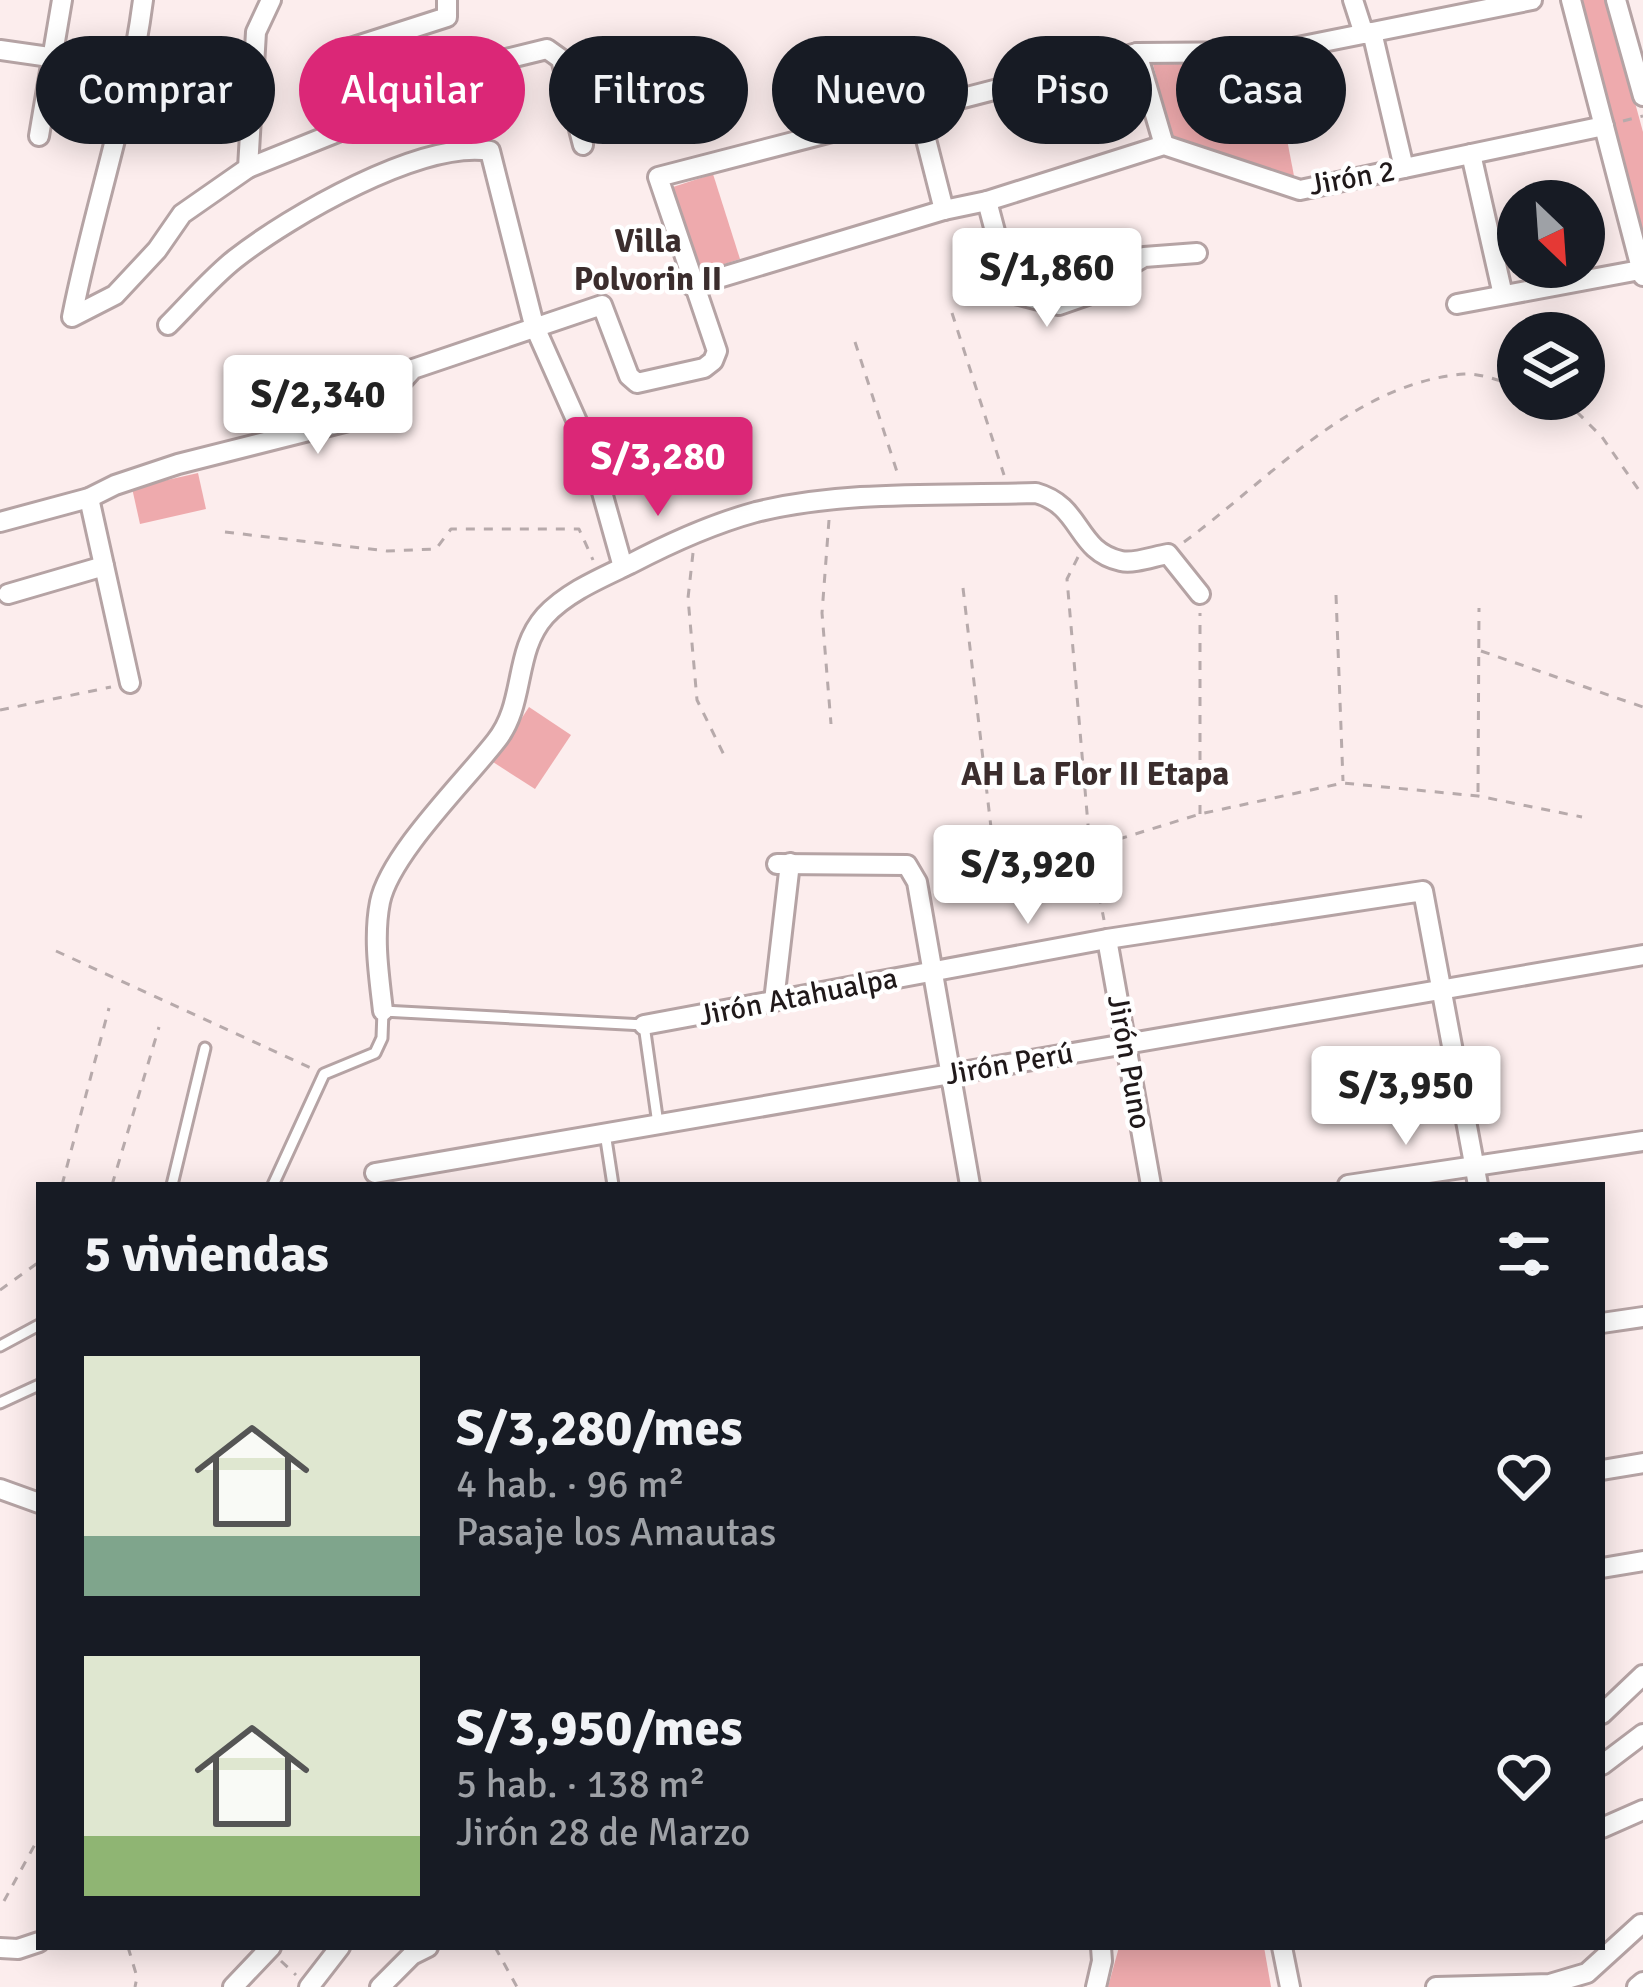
<!DOCTYPE html>
<html lang="es">
<meta charset="utf-8">
<style>
:root{--surface:#171b24;--page:#242831;--text:#f1f3f6;--muted:#9ea1a6;--accent:#db2777}
body{margin:0;font-family:Signika,sans-serif;background:var(--page);color:var(--text);height:100vh;display:flex;flex-direction:column;font-size:45px;white-space:nowrap}
*{box-sizing:border-box;margin:0}
p{font-size:39px;color:var(--muted)}
.icon{flex:none;width:66px;height:66px;fill:none;stroke:currentColor;stroke-width:2;stroke-linecap:round;stroke-linejoin:round}
.map{position:relative;flex:1;overflow:hidden}
.details{position:absolute;left:36px;top:1182px;width:1569px;height:768px;display:flex;flex-direction:column;background:var(--surface);border-radius:0px;box-shadow:0 6px 30px #0003}
.details>*{flex:none}
.banner{position:absolute;left:36px;top:36px;width:1572px;height:108px;display:flex;gap:24px}
.needle{width:78px;rotate:155deg}
.controls{position:absolute;left:1497px;top:180px;display:grid;gap:24px}
.controls a{display:grid;place-items:center;width:108px;height:108px;border-radius:50%;background:var(--surface);box-shadow:0 6px 30px #0003;font-size:60px}
.price{position:absolute;translate:-50% -102px;padding:0 27px;border-radius:12px;background:#fff;color:#222;font-size:39px;line-height:78px;filter:drop-shadow(0 3px 6px #0008)}
.price::after{content:'';position:absolute;left:50%;top:72px;width:36px;height:27px;margin-left:-18px;background:inherit;clip-path:polygon(0 0,100% 0,50% 100%)}
.price.on{background:var(--accent);color:#fff}
ul{padding:0;list-style:none}
li{display:flex;align-items:center;gap:36px;height:300px;padding:0 48px}
li span{display:grid;place-items:center;flex:none;width:336px;height:240px;border-radius:0px;color:#555}
li>.icon{margin-inline-start:auto}
span .icon{width:144px;height:144px;fill:#fffc;stroke-width:1}
li b{font-size:51px}
h2{display:flex;justify-content:space-between;align-items:center;height:144px;padding:0 48px;font-size:51px}
.chip{padding:0 42px;border-radius:54px;background:var(--surface);box-shadow:0 6px 30px #0003;font-size:42px;line-height:108px}
.chip.on{background:var(--accent);color:#fff}
.map>svg:first-child{display:block}
.green{fill:#eeaaad}
.lines{fill:none;stroke-linecap:round;stroke-linejoin:round}
.lane-casing{stroke:#b5a3a4;stroke-width:15}
.street-casing{stroke:#b5a3a4;stroke-width:24}
.path{stroke:#b7aaab;stroke-width:3;stroke-dasharray:9 9;stroke-linecap:butt}
.lane{stroke:#fff;stroke-width:9}
.street{stroke:#fff;stroke-width:18}
.labels{text-anchor:middle;dominant-baseline:central;stroke-width:9;stroke-linejoin:round;paint-order:stroke}
.street-label{font-size:30px;fill:#20191a;stroke:#fff}
.neighbourhood-label{font-size:33px;font-weight:bold;fill:#3b2d2d;stroke:#fff}
</style>
<div class="map">
<svg width="1643" height="1987" viewBox="0 0 1643 1987">
<rect width="100%" height="100%" fill="#fceded"/>
<g class="green">
<path d="M1582,0h25l36,132v108z"/>
<path d="M1272,62l23,119 -124,-44 -18,-73z"/>
<path d="M713,174l27,85 -40,13 -27,-85z"/>
<path d="M198,473l8,36 -66,15 -8,-36z"/>
<path d="M529,707l42,28 -36,54 -42,-27z"/>
<path d="M1119,1947h145l7,40h-163z"/>
</g>
<g class="lines">
<defs>
<g id="lane">
<path d="M605,1133l8,52"/>
<path d="M172,1185l33,-137"/>
<path d="M273,1185l51,-111 51,-21 7,-15 1,-27 261,14 14,99"/>
<path d="M0,1346l39,-21"/>
<path d="M0,1403l39,-18"/>
</g>
<g id="street">
<path d="M143,0c-14,109 -50,210 -71,317l43,-22 42,-45 25,-36 66,-46 8,-136 15,-32"/>
<path d="M1353,0l11,34"/>
<path d="M1571,0l72,276"/>
<path d="M1616,0l27,96"/>
<path d="M1372,32l32,136"/>
<path d="M0,50l133,19"/>
<path d="M335,53l112,-36v-17"/>
<path d="M1137,53l27,92"/>
<path d="M918,108l26,102"/>
<path d="M39,136l23,-136"/>
<path d="M1471,154l32,141"/>
<path d="M248,168l142,-57 64,-19 48,-32 45,-11 14,10 22,86"/>
<path d="M987,201l23,87 5,6 44,11 49,-17 19,-21 17,-10 53,-4"/>
<path d="M692,286l252,-76 43,-9 177,-56 136,45 304,-64"/>
<path d="M1457,304l183,-34"/>
<path d="M168,325c22,-22 43,-47 67,-66 55,-43 186,-119 255,-108l44,174 57,128 32,114"/>
<path d="M89,498l41,185"/>
<path d="M0,522l89,-24 26,-13 63,-21 182,-46 15,-7 38,-42 189,-64 27,71 8,7 67,-15 9,-7 4,-10 -59,-174 479,-124 136,-1 259,-52"/>
<path d="M8,594l96,-28"/>
<path d="M777,864l130,1 10,17 53,303"/>
<path d="M1107,939l44,246"/>
<path d="M774,1001l16,-138"/>
<path d="M383,1011c-4,-36 -10,-73 -3,-109 10,-48 85,-121 116,-161 30,-37 17,-89 49,-125 22,-24 56,-38 85,-52 40,-21 82,-40 126,-52 89,-22 189,-16 280,-19 47,13 39,58 85,68 13,3 34,-5 47,-7l32,40"/>
<path d="M644,1025l463,-86 316,-48 55,294"/>
<path d="M375,1173l1268,-218"/>
<path d="M1348,1185l295,-44"/>
<path d="M1602,1323l41,-6"/>
<path d="M1602,1470l41,-7"/>
<path d="M0,1489l39,14"/>
<path d="M1602,1568l41,-7"/>
<path d="M1602,1714l41,-39"/>
<path d="M1602,1765l41,-31"/>
<path d="M1602,1828l41,-18"/>
<path d="M1282,1947l8,40"/>
<path d="M0,1948l18,1 21,-7"/>
<path d="M233,1987l38,-40"/>
<path d="M309,1987l31,-40"/>
<path d="M380,1987l32,-32 16,-8"/>
<path d="M1096,1987l6,-26 -1,-14"/>
<path d="M1436,1987l114,-3 37,-11 54,-49"/>
<path d="M1637,1987l6,-5"/>
</g>
</defs>
<use href="#lane" class="lane-casing"/>
<use href="#street" class="street-casing"/>
<g class="path">
<path d="M156,51l80,12"/>
<path d="M1623,121l20,-5"/>
<path d="M952,313l52,162"/>
<path d="M855,342l44,136"/>
<path d="M1564,399l38,38 41,59"/>
<path d="M829,520l-7,93 9,111"/>
<path d="M225,532l162,19 49,-2 15,-20h128l14,31"/>
<path d="M1184,542c85,-62 169,-159 280,-168 17,-1 38,8 54,12"/>
<path d="M693,553l-5,45 9,102 27,55"/>
<path d="M1078,557l-11,22 23,269 14,72"/>
<path d="M963,588l29,248 98,12 110,-34 143,-31 135,13 104,21"/>
<path d="M1336,595l7,186"/>
<path d="M1481,651l162,56"/>
<path d="M0,710l111,-23"/>
<path d="M1478,792l1,-184"/>
<path d="M1200,814v-201"/>
<path d="M56,951l255,117"/>
<path d="M62,1185l47,-177"/>
<path d="M112,1185l47,-158"/>
<path d="M0,1290l39,-28"/>
<path d="M4,1901l35,-64"/>
<path d="M128,1947l9,30 -2,10"/>
<path d="M495,1947l22,40"/>
<path d="M281,1961l15,14"/>
</g>
<use href="#lane" class="lane"/>
<use href="#street" class="street"/>
</g>
<g class="labels">
<g class="street-label">
<text transform="translate(1352 178) rotate(-10)">Jirón 2</text>
<text transform="translate(798 997) rotate(-11)">Jirón Atahualpa</text>
<text transform="translate(1129 1062) rotate(80)">Jirón Puno</text>
<text transform="translate(1009 1064) rotate(-10)">Jirón Perú</text>
</g>
<g class="neighbourhood-label">
<text x="648" y="241">Villa<tspan x="648" dy="38">Polvorin II</tspan></text>
<text x="1095" y="774">AH La Flor II Etapa</text>
</g>
</g>
</svg>
<div class="controls">
<a><svg class="needle" viewBox="-14 -14 28 28"><path d="M0-13l5 13h-10z" fill="#e53935"/><path d="M0 13l5-13h-10z" fill="#9ea1a6"/></svg></a>
<a><svg class="icon" aria-label="layers" viewBox="0 0 24 24"><path d="M12 4l9 5-9 5-9-5zM3 14l9 5 9-5"/></svg></a>
</div>
<b class="price" style="left:1047px;top:330px">S/1,860</b>
<b class="price" style="left:318px;top:457px">S/2,340</b>
<b class="price on" style="left:658px;top:519px">S/3,280</b>
<b class="price" style="left:1028px;top:927px">S/3,920</b>
<b class="price" style="left:1406px;top:1148px">S/3,950</b>
<div class="banner">
<a class="chip">Comprar</a>
<a class="chip on">Alquilar</a>
<a class="chip">Filtros</a>
<a class="chip">Nuevo</a>
<a class="chip">Piso</a>
<a class="chip">Casa</a>
</div>
<section class="details">
<h2>5 viviendas<svg class="icon" aria-label="filters" viewBox="0 0 24 24"><path d="M4 7h16M4 17h16"/><circle cx="9" cy="7" r="2"/><circle cx="15" cy="17" r="2"/></svg></h2>
<ul>
<li><span style="background:linear-gradient(#dfe7d0 75%,#7fa58c 0)"><svg class="icon" aria-label="home" viewBox="0 0 24 24"><path d="M3 11l9-7 9 7M6 9v11h12V9"/></svg></span><div><b>S/3,280/mes</b><p>4 hab. · 96 m²</p><p>Pasaje los Amautas</p></div><svg class="icon" aria-label="heart" viewBox="0 0 24 24"><path d="M12 20l-8-8c-3-5 5-10 8-4 3-6 11-1 8 4z"/></svg></li>
<li><span style="background:linear-gradient(#dfe7d0 75%,#8fb573 0)"><svg class="icon" aria-label="home" viewBox="0 0 24 24"><path d="M3 11l9-7 9 7M6 9v11h12V9"/></svg></span><div><b>S/3,950/mes</b><p>5 hab. · 138 m²</p><p>Jirón 28 de Marzo</p></div><svg class="icon" aria-label="heart" viewBox="0 0 24 24"><path d="M12 20l-8-8c-3-5 5-10 8-4 3-6 11-1 8 4z"/></svg></li>
</ul>
</section>
</div>
